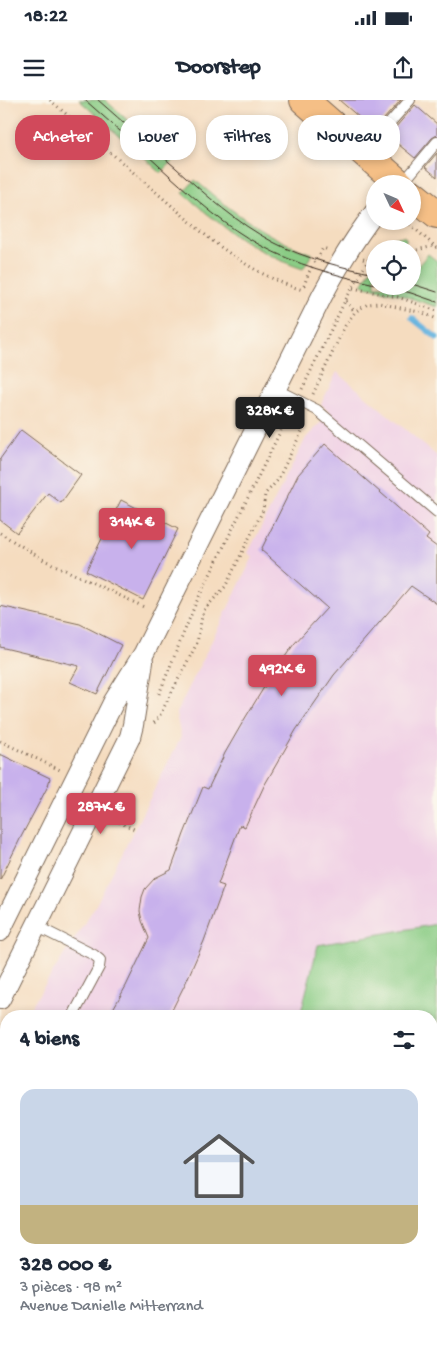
<!DOCTYPE html>
<html lang="fr">
<meta charset="utf-8">
<style>
:root{--surface:#fff;--page:#f6f6f7;--text:#1f2937;--muted:#747a83;--line:#e0e1e3;--accent:#d1495b}
body{margin:0;font-family:"Gochi Hand",sans-serif;background:var(--page);color:var(--text);height:100vh;display:flex;flex-direction:column;font-size:19px;white-space:nowrap}
*{box-sizing:border-box;margin:0}
p{font-size:16px;color:var(--muted)}
.icon{flex:none;width:28px;height:28px;fill:none;stroke:currentColor;stroke-width:2;stroke-linecap:round;stroke-linejoin:round}
.map{position:relative;flex:1;overflow:hidden}
.drawer{position:absolute;left:0px;top:910px;width:438px;height:335px;display:flex;flex-direction:column;background:var(--surface);border-radius:20px 20px 0 0;box-shadow:0 2px 8px #0003}
.drawer>*{flex:none}
.guide{position:absolute;left:15px;top:15px;width:408px;height:45px;display:flex;gap:10px}
.needle{width:32px;rotate:134deg}
.tools{position:absolute;left:366px;top:75px;display:grid;gap:10px}
.tools a{display:grid;place-items:center;width:55px;height:55px;border-radius:50%;background:var(--surface);box-shadow:0 2px 8px #0003;font-size:25px}
.price{position:absolute;translate:-50% -42px;padding:0 11px;border-radius:5px;background:var(--accent);color:#fff;font-size:16px;line-height:32px;filter:drop-shadow(0 1px 2px #0008)}
.price::after{content:'';position:absolute;left:50%;top:30px;width:15px;height:11px;margin-left:-8px;background:inherit;clip-path:polygon(0 0,100% 0,50% 100%)}
.price.selected{background:#222;color:#fff}
ul{padding:0;list-style:none}
li{display:grid;align-content:center;gap:10px;height:265px;padding:0 20px}
li+li{border-top:1px solid var(--line)}
li span{display:grid;place-items:center;height:155px;border-radius:15px;color:#555}
li>.icon{margin-inline-start:auto}
span .icon{width:90px;height:90px;fill:#fffc;stroke-width:1}
li b{font-size:21px}
h2{display:flex;justify-content:space-between;align-items:center;height:60px;padding:0 20px;font-size:21px}
.tag{padding:0 18px;border-radius:20px;background:var(--surface);box-shadow:0 2px 8px #0003;font-size:18px;line-height:45px}
.tag.selected{background:var(--accent);color:#fff}
.status{display:flex;justify-content:space-between;align-items:center;height:35px;padding:0 25px;background:var(--surface);direction:ltr}
.status svg{height:14px;fill:currentColor}
header{display:flex;justify-content:space-between;align-items:center;height:65px;padding:0 20px;background:var(--surface);font-size:22px;font-weight:700}
.map>svg:first-child{display:block}
.built{fill:#f0d0e5}
.green{fill:#8acc85;stroke:#627b52}
.forest{fill:#6fb072;stroke:#556d48}
.lines{fill:none;stroke-linecap:round;stroke-linejoin:round}
.stream{stroke:#65b3df;stroke-width:5.5}
.building{fill:#c8b1ec}
.service-casing{stroke:#7c6856;stroke-width:12}
.minor-casing{stroke:#7c6856;stroke-width:22}
.primary-casing{stroke:#7c6856;stroke-width:30}
.path{stroke:#7c6856;stroke-width:3;stroke-dasharray:1 4;stroke-linecap:butt}
.service{stroke:#fff;stroke-width:10}
.minor{stroke:#fff;stroke-width:20}
.primary{stroke:#f5bf86;stroke-width:28}
.tram{stroke:#3b2a1e;stroke-width:1}
</style>
<div class="status"><b>18:22</b><svg viewBox="0 0 49 12"><path d="M0 12V9h3v3zM5 12V6h3v6zM10 12V3h3v9zM15 12V0h3v12zM26 1h20v11H26zM47 4h2v5h-2z"/></svg></div>
<header><svg class="icon" aria-label="menu" viewBox="0 0 24 24"><path d="M4 6h16M4 12h16M4 18h16"/></svg>Doorstep<svg class="icon" aria-label="share" viewBox="0 0 24 24"><path d="M12 15V3M7 8l5-5 5 5M5 13v7h14v-7"/></svg></header>
<div class="map">
<svg width="437" height="1245" viewBox="0 0 437 1245">
<rect width="100%" height="100%" fill="#fbf7ec"/>
<filter id="ink" filterUnits="userSpaceOnUse"><feTurbulence type="fractalNoise" baseFrequency=".02" numOctaves="2"/><feDisplacementMap in="SourceGraphic" scale="10" xChannelSelector="R" yChannelSelector="G"/><feConvolveMatrix kernelMatrix="1 2 1 2 8 2 1 2 1" color-interpolation-filters="sRGB"/></filter>
<filter id="wash" filterUnits="userSpaceOnUse"><feTurbulence type="fractalNoise" baseFrequency=".0096" numOctaves="4" result="noise"/><feDisplacementMap in="SourceGraphic" scale="20" xChannelSelector="R" yChannelSelector="G"/><feGaussianBlur stdDeviation="1.12" result="paint"/><feColorMatrix in="noise" values="0 0 0 0 0 0 0 0 0 0 0 0 0 0 0 0 0 1.4 0 .05"/><feComposite in="paint" operator="in"/></filter>
<g filter="url(#wash)">
<rect width="100%" height="100%" fill="#f5dcbf"/>
<g class="built">
<path d="M337,272l100,84v819h-6v-259h-406l71,-111 85,-168 -5,-23 77,-157 -5,-4 58,-115 24,-25 -9,-9z"/>
<path d="M6,949v261l-6,1v-248z"/>
</g>
<g class="green">
<path d="M79,0h26l68,61 -12,12z"/>
<path d="M195,80c36,31 72,58 117,74l-9,15c-46,-15 -84,-44 -120,-76z"/>
<path d="M403,136l3,2v4l-3,3h-4l-6,-4 -5,6 1,2h-6l1,-3 -1,-1 7,-6z"/>
<path d="M428,154l9,7v46l-39,-13 -36,-9 9,-16 4,1v16h37l1,-14z"/>
<path d="M437,824v345h-6v-253h-131l18,-71z"/>
</g>
<path class="forest" d="M431,1188h6v57h-437v-19l6,-1v14h425z"/>
<g class="lines">
<path class="stream" d="M412,218l25,20"/>
</g>
<g id="blocks">
<g class="building">
<path d="M339,0h62l-27,30z"/>
<path d="M415,5l22,19v11l-5,3 -17,20 -27,-22z"/>
<path d="M437,53v24l-12,-10z"/>
<path d="M21,330l60,45 -20,28 -13,-10 -31,40 -17,-13v-61z"/>
<path d="M325,344l104,91 -3,4 11,8v57l-26,-18 -77,89 -38,55 -32,56 -19,41 -5,-2 -22,59 6,2 -20,55 -18,41 -17,34h-60l17,-30 23,-48 -7,-17 -2,-10 2,-14 3,-8 10,-11 16,-8 13,-36 19,-47 5,2 17,-36 19,-33 22,-36 28,-40 33,-36 -66,-58 37,-75z"/>
<path d="M121,400l57,29 -35,71 -57,-29z"/>
<path d="M0,506l80,18 41,21 -24,49 -27,-12 9,-16 -79,-19z"/>
<path d="M0,654l50,24 -2,8 -27,51 -21,43z"/>
</g>
</g>
</g>
<g filter="url(#ink)">
<use href="#blocks" fill-opacity="0" stroke="#7c6856" stroke-width="1"/>
<g class="lines">
<defs>
<g id="service">
<path d="M364,52l46,-52"/>
<path d="M402,84l35,-42"/>
<path d="M275,289l42,21 120,102"/>
<path d="M36,826l58,29 6,5 -1,7 -24,45"/>
<path d="M0,1073l6,4"/>
</g>
<g id="minor">
<path d="M0,831l114,-230 30,-48 178,-357c16,-30 33,-58 53,-84"/>
<path d="M0,899l130,-262 3,-12 10,-63"/>
</g>
<g id="primary">
<path d="M304,0l96,84"/>
<path d="M412,94l25,20"/>
</g>
</defs>
<use href="#service" class="service-casing"/>
<use href="#minor" class="minor-casing"/>
<use href="#primary" class="primary-casing"/>
<g class="path">
<path d="M50,0l160,139c29,22 58,41 93,51"/>
<path d="M406,121l31,27"/>
<path d="M412,151l22,-5"/>
<path d="M363,159l5,2 7,-2"/>
<path d="M304,186l4,-12 15,-26 6,2"/>
<path d="M353,188l45,9 39,14"/>
<path d="M346,201l9,11"/>
<path d="M302,289l43,-88 24,-42"/>
<path d="M313,294l32,-68 10,-14 6,-4 7,-4 11,-1 44,10 14,6"/>
<path d="M0,433l44,27 100,47"/>
<path d="M159,594l36,-89 95,-193"/>
<path d="M154,623l6,-8 37,-72 6,-32 22,-24 38,-77 2,-16 12,-13 26,-52 2,-10"/>
<path d="M0,641l60,29"/>
<path d="M110,718l24,11"/>
<path d="M0,940l6,-13"/>
<path d="M431,1175h6"/>
<path d="M0,1215h6"/>
</g>
<use href="#service" class="service"/>
<use href="#minor" class="minor"/>
<use href="#primary" class="primary"/>
<g class="tram">
<path d="M85,0c28,25 57,50 85,76 28,25 56,51 90,69 36,20 75,30 115,39"/>
<path d="M98,0c26,23 52,46 78,68 31,28 61,55 97,74 32,17 68,25 102,32"/>
<path d="M412,184l25,8"/>
<path d="M385,186l26,7 26,9"/>
</g>
</g>
</g>
</svg>
<div class="tools">
<a><svg class="needle" viewBox="-14 -14 28 28"><path d="M0-13l5 13h-10z" fill="#e53935"/><path d="M0 13l5-13h-10z" fill="#747a83"/></svg></a>
<a><svg class="icon" aria-label="locate" viewBox="0 0 24 24"><circle cx="12" cy="12" r="6"/><path d="M12 2v4M12 18v4M2 12h4M18 12h4"/></svg></a>
</div>
<b class="price selected" style="left:270px;top:339px">328K €</b>
<b class="price" style="left:132px;top:450px">314K €</b>
<b class="price" style="left:282px;top:597px">492K €</b>
<b class="price" style="left:101px;top:735px">287K €</b>
<div class="guide">
<a class="tag selected">Acheter</a>
<a class="tag">Louer</a>
<a class="tag">Filtres</a>
<a class="tag">Nouveau</a>
</div>
<section class="drawer">
<h2>4 biens<svg class="icon" aria-label="filters" viewBox="0 0 24 24"><path d="M4 7h16M4 17h16"/><circle cx="9" cy="7" r="2"/><circle cx="15" cy="17" r="2"/></svg></h2>
<ul>
<li><span style="background:linear-gradient(#c9d6e8 75%,#c2b280 0)"><svg class="icon" aria-label="home" viewBox="0 0 24 24"><path d="M3 11l9-7 9 7M6 9v11h12V9"/></svg></span><div><b>328 000 €</b><p>3 pièces · 98 m²</p><p>Avenue Danielle Mitterrand</p></div></li>
</ul>
</section>
</div>
